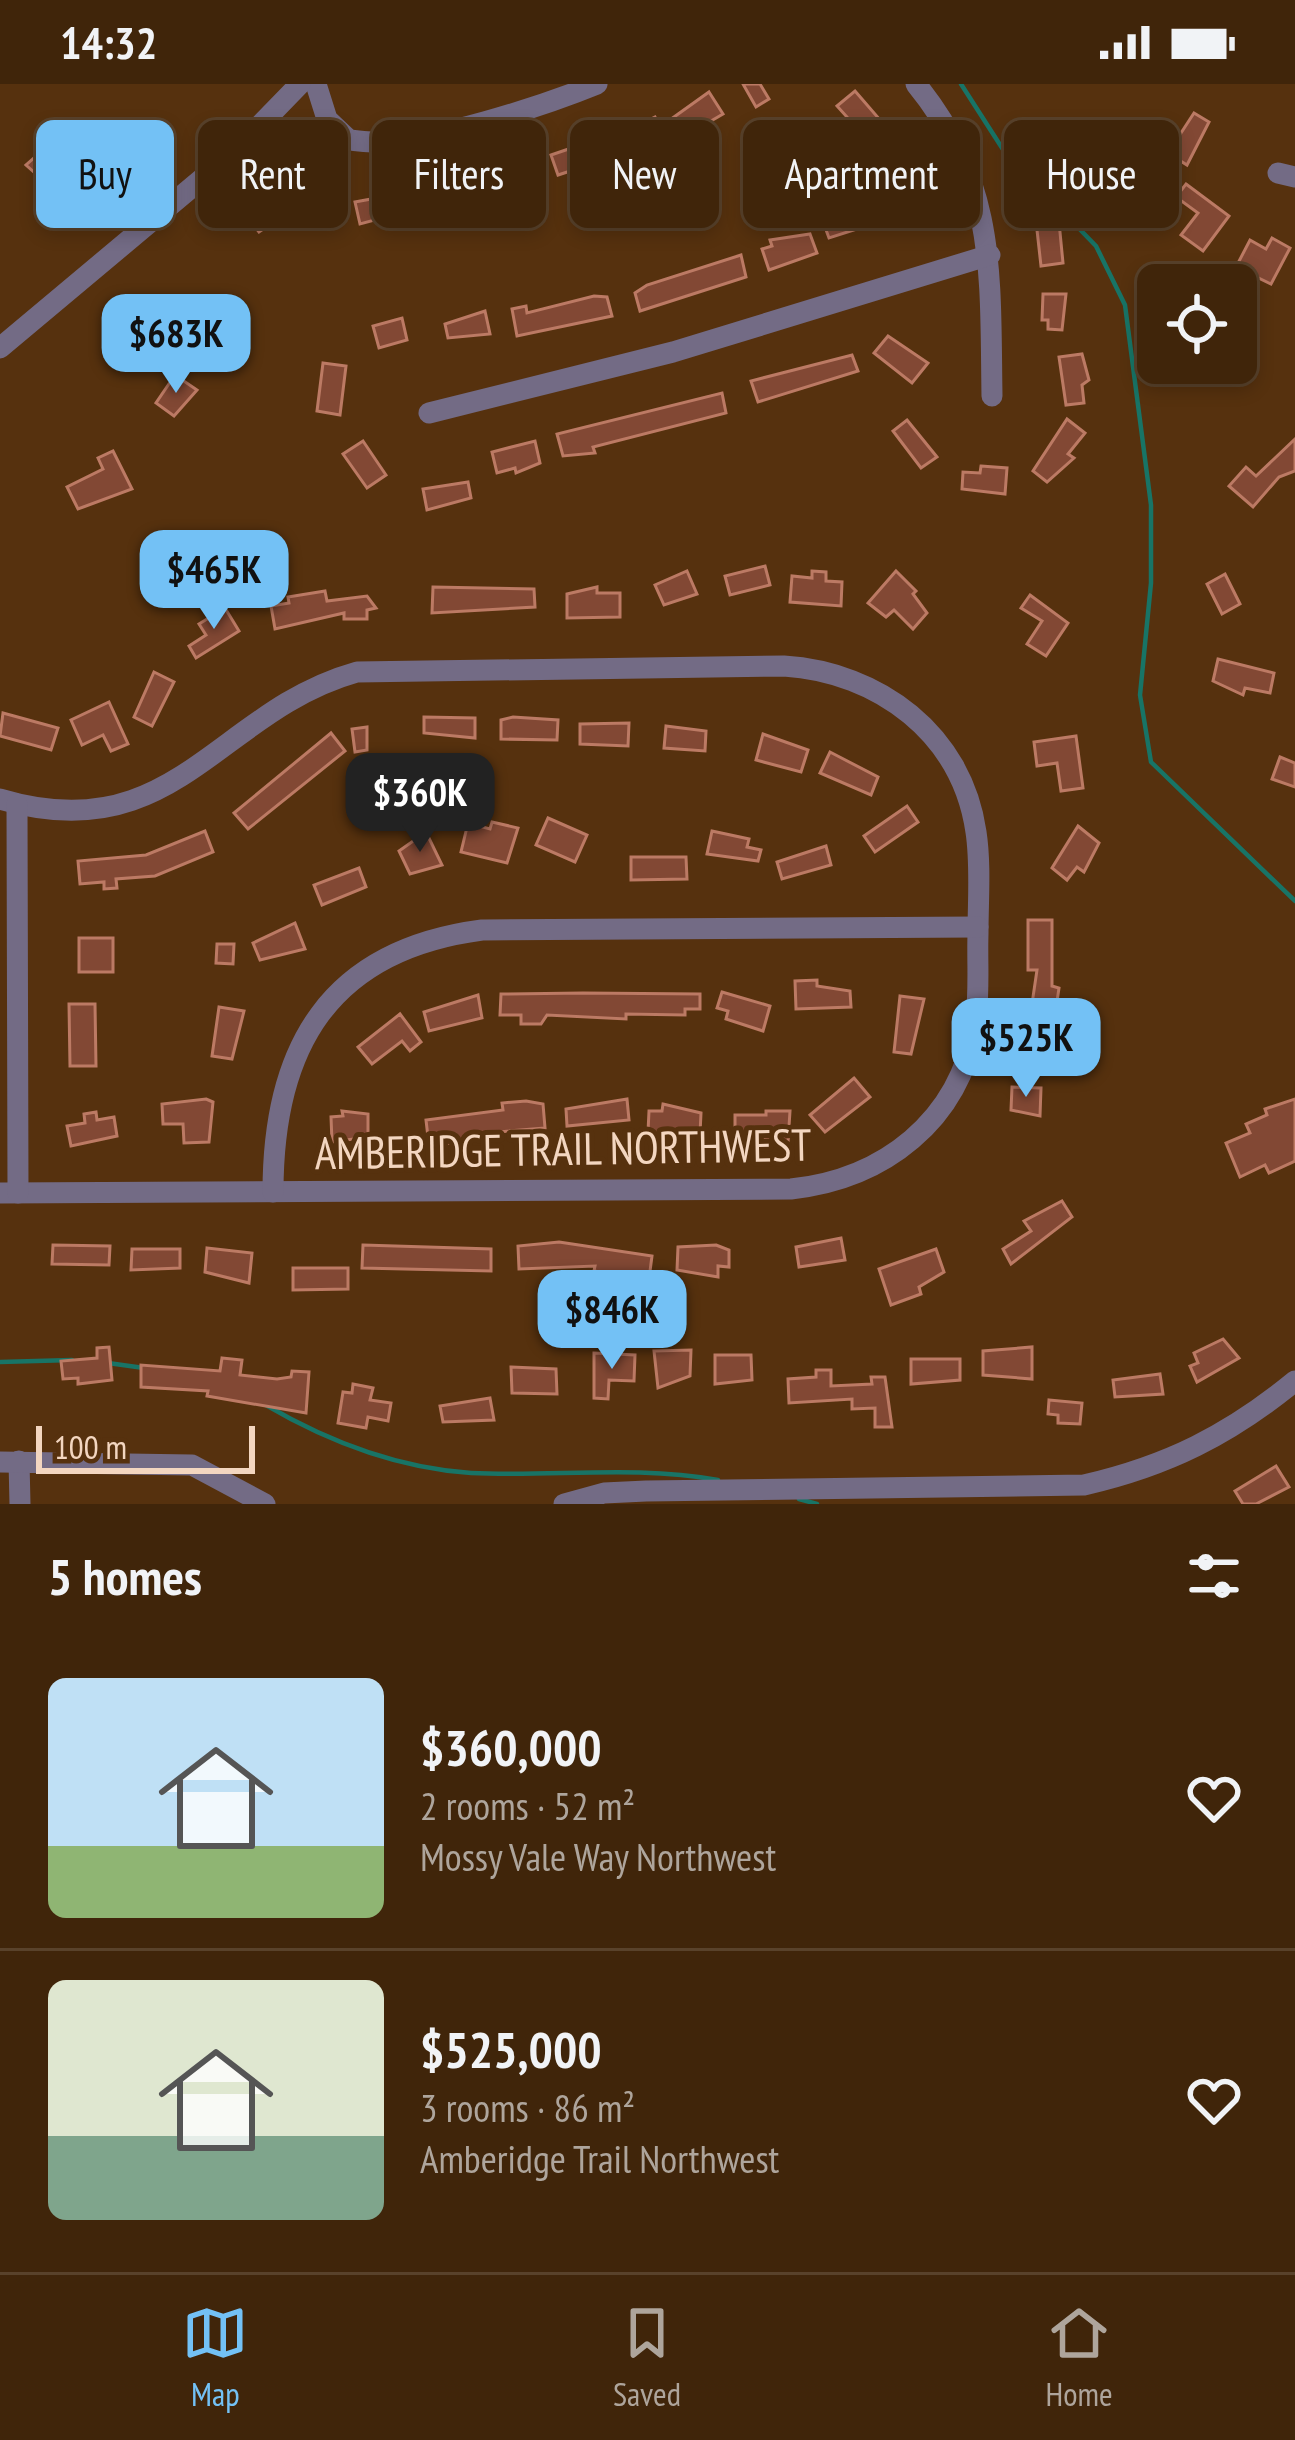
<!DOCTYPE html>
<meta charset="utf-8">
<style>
:root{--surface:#40250a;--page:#4b3118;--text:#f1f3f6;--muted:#aea59c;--line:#59422b;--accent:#73c1f5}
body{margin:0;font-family:"PT Sans Narrow",sans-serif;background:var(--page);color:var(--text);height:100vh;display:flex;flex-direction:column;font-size:45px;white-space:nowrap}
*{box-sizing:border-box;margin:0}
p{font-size:39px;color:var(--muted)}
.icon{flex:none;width:66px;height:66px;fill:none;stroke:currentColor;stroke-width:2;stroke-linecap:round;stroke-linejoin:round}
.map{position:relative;height:1420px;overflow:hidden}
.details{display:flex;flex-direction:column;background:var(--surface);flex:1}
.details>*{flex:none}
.guide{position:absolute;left:36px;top:36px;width:1224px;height:108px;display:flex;gap:24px}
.controls{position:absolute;left:1137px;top:180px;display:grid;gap:24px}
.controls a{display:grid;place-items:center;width:120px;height:120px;border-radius:18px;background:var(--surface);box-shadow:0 6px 18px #0003,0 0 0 3px var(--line);font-size:60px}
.scale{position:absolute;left:36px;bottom:30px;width:219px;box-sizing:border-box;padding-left:12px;border:6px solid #f3d6c0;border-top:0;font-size:33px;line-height:42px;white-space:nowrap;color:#f3d6c0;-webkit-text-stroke:9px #56310e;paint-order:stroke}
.price{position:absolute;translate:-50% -102px;padding:0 27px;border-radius:24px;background:var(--accent);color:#111;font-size:39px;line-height:78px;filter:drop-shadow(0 3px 6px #0008)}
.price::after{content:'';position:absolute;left:50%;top:72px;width:36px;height:27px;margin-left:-18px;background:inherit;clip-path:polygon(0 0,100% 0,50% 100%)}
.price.current{background:#222;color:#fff}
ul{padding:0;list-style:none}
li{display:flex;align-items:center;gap:36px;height:300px;padding:0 48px}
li+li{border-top:3px solid var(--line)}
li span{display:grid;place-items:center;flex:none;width:336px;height:240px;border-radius:18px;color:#555}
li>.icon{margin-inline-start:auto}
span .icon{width:144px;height:144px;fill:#fffc;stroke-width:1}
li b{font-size:51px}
h2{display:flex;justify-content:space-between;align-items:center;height:144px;padding:0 48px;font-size:51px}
.tag{padding:0 42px;border-radius:18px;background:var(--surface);box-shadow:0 6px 18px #0003,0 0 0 3px var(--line);font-size:42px;line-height:108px}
.tag.current{background:var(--accent);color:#111}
.status{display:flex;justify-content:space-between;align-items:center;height:84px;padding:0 60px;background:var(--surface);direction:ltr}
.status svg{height:33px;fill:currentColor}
.tab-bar{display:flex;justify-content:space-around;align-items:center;height:168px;border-top:3px solid var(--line);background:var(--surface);font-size:33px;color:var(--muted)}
.tab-bar a{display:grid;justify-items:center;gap:6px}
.tab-bar .current{color:var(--accent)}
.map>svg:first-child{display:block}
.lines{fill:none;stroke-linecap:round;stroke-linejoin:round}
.stream{stroke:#187466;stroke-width:4.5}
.building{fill:#824834;stroke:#bc7a64;stroke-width:3}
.minor{stroke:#736b85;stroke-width:21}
.labels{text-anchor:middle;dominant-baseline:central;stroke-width:10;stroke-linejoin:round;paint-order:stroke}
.street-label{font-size:45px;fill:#f3d6c0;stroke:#56310e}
</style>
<div class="status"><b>14:32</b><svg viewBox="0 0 49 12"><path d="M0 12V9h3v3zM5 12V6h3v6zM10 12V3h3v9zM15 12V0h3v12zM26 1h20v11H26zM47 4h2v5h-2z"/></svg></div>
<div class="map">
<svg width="1295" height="1420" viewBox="0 0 1295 1420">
<rect width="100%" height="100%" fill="#56310e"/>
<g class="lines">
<g class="stream">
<path d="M961,0l43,67 92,95 29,59 26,200v78l-11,112 11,67 144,139"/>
<path d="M0,1278l72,-2"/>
<path d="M108,1279l36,5"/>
<path d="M264,1320c63,37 132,64 207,69 83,4 163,-8 247,7"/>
<path d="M799,1415l18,5"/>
</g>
</g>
<g class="building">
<path d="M743,0h17l9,15 -13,8z"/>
<path d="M855,7l26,30 -17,15 -27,-30z"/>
<path d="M709,8l14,22 -12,7 6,10 -11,5 -6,-9 -15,9 -4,-7 -44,23 4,7 -11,6 -4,-8 -10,5 -3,-5 -55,18 -7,-20 41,-14 2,7 61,-31 5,10z"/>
<path d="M1194,29l15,9 -22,43 -19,-12z"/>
<path d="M61,50l15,13 -31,35 -19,-17z"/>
<path d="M1084,54l8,40 -23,4 -7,-39z"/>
<path d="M527,76l5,20 -41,11 -5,-20z"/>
<path d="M459,92l5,23 -64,10 1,4 -41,11 -5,-22 81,-15z"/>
<path d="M935,100l14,27 -30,12 -1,-5 -7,2 -5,-15 16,-5 -4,-11z"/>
<path d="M1186,100l43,32 -26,35 -22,-16 17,-22 -22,-16z"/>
<path d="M271,112h23l2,18 -14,2 -23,16 -13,-17z"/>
<path d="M850,118l2,7 23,-7 7,19 -53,17 -7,-19 16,-5 -3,-8z"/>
<path d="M1050,126l1,13 8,-1 4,41 -22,3 -6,-54z"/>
<path d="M810,150l7,19 -48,17 -7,-21 10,-3 -2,-6z"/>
<path d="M1272,154l18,10 -19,36 -35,-17 14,-27 16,9z"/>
<path d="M741,171l5,22 -106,34 -5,-18 12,-8z"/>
<path d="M1043,210h23l-4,36 -14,-1v-9h-6z"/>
<path d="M594,212l13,1 5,19 -95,20 -5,-27 14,-3 1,7z"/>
<path d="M218,214l18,24 -16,16 -6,-6 -10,10 -15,-16z"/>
<path d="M485,227l5,23 -42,4 -3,-14z"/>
<path d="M402,234l5,22 -28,8 -6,-22z"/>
<path d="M888,252l40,27 -16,20 -38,-30z"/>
<path d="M1082,270l7,26 -7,5 2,18 -18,2 -7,-48z"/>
<path d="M852,271l6,16 -100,31 -7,-21z"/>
<path d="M323,279l23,3 -6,49 -23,-4z"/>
<path d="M175,291l22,15 -23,26 -18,-13z"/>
<path d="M722,309l4,20 -133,34 2,6 -32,3 -6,-22z"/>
<path d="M1067,335l18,14 -17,21 6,4 -27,24 -14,-11z"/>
<path d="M907,336l30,37 -16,11 -28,-37z"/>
<path d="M1295,355v32l-16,6 -26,30 -24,-21 17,-19 10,9z"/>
<path d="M363,357l23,34 -19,13 -24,-34z"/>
<path d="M535,357l5,22 -24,10 -1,-5 -18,5 -5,-21z"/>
<path d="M113,367l19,38 -54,20 -11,-22 36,-18 -5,-11z"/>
<path d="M981,382l26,2 -2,26 -43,-5 1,-17 17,1z"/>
<path d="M468,398l3,16 -44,12 -4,-21z"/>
<path d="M765,482l5,19 -40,10 -5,-19z"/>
<path d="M687,487l10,23 -33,11 -9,-20z"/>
<path d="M812,487l14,1v9l16,1 -1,24 -51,-4 2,-26 20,2z"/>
<path d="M896,487l20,20 -3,3 14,19 -14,16 -19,-19 -8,7 -18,-14z"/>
<path d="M1225,490l15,30 -18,10 -15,-30z"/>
<path d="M433,503l101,2 1,18 -103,6z"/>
<path d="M597,503v6h23v24l-53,1v-24z"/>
<path d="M325,507l2,10 40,-5 9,12 -9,2v9h-23v-6l-69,16 -4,-23 18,-3 -1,-6z"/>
<path d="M1030,511l38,28 -22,33 -19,-12 15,-23 -21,-13z"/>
<path d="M225,524l14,23 -43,27 -7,-12 17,-11 -7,-11z"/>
<path d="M1218,575l56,14 -4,20 -25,-5 -2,7 -30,-14z"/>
<path d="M154,588l20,10 -22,44 -18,-9z"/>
<path d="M109,618l19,42 -17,7 -8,-16 -21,10 -11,-25z"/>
<path d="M3,629l55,15 -7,22 -51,-14z"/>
<path d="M424,633l51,1v20l-51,-5z"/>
<path d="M513,633l45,3 -1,20 -56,-1v-19z"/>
<path d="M629,639l-1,23 -48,-2v-20z"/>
<path d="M666,642l40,5 -1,20 -41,-3z"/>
<path d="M367,643v23l-12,2 -3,-23z"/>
<path d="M331,649l14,18 -97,78 -14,-16z"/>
<path d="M763,650l45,16 -7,22 -45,-12z"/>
<path d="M1076,652l7,52 -22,3 -4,-28 -20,3 -3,-24z"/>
<path d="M830,668l48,25 -7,18 -51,-22z"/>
<path d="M1280,673l15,6v24l-23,-8z"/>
<path d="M907,722l11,16 -43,30 -11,-16z"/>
<path d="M548,734l39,17 -12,27 -39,-17z"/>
<path d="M492,738l26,6 -11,35 -46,-11 7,-29 22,6z"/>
<path d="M1078,742l21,17 -15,29 -7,-5 -10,13 -15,-12z"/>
<path d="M205,747l8,21 -58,24 -39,3 1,9 -13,1v-7l-24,2 -2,-23 68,-6z"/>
<path d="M712,747l37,8 -2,8 14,3 -3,11 -51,-7z"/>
<path d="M426,748l16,33 -32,9 -11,-23z"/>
<path d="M826,762l5,19 -49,14 -5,-17z"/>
<path d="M631,773h55l1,22 -56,1z"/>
<path d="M359,784l7,19 -44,18 -8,-20z"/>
<path d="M1028,836h24v66l7,2 -7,47 -24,-4 9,-61h-9z"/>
<path d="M295,839l10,26 -45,11 -7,-17z"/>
<rect x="79" y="854" width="34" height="34"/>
<path d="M217,860h17l-1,20 -17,-1z"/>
<path d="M817,896v6l33,5 1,16 -55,2 -1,-28z"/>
<path d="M722,908l48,14 -7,25 -37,-12 2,-8 -11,-3z"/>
<path d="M583,909l117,1v15h-15v6l-59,-1v5l-79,-4 -6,9h-20v-9h-21l1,-21z"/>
<path d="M478,911l4,23 -53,13 -5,-19z"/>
<path d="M900,912l24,3 -13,55 -17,-2z"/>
<path d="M69,920h26l1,62h-26z"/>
<path d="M219,923l25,4 -12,48 -20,-3z"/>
<path d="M400,930l21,28 -11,9 -8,-10 -30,23 -14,-17z"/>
<path d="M854,994l16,19 -45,35 -15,-17z"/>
<path d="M1012,1003l29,1 -1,28 -29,-6z"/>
<path d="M206,1015l7,3 -4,40 -25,1 -1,-19h-20l-1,-20z"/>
<path d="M627,1015l2,21 -62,6 -1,-17z"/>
<path d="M1295,1015v62l-26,12 -4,-8 -25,12 -14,-34 24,-10 -4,-9 21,-9 -2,-6z"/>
<path d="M526,1017l17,3 2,24 -71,6 1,6 -46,6 -3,-26 77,-10 -1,-7z"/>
<path d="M663,1020l38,9 -1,21 -52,-2 1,-21h13z"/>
<path d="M342,1027l26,3v23l-36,5 -1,-25 12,-1z"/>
<path d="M766,1027h24l-2,31 -53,-5v-22h31z"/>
<path d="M96,1028l1,8 17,-3 3,19 -46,10 -4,-20 18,-3 -1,-9z"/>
<path d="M1062,1117l10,16 -61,47 -8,-15 28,-18 -7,-10z"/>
<path d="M841,1154l4,22 -46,7 -3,-20z"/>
<path d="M559,1158l93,14 -3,23 -55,-8 1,-5 -76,3 -1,-23z"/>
<path d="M53,1161l57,1 -1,19 -57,-1z"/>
<path d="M363,1161l128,4v22l-129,-3z"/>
<path d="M716,1161l13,5v17l-11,-1v11l-41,-7 1,-23z"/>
<path d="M207,1164l45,5 -3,30 -44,-11z"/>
<path d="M132,1165h48v19l-49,2z"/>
<path d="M936,1165l8,23 -25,15 2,7 -30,11 -12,-36z"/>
<path d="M293,1184h55v21l-55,1z"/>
<path d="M1223,1255l16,19 -42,24 -7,-16 8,-3 -4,-10z"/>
<path d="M109,1263l3,33 -34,4v-6l-15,1 -2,-18 36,-3v-10z"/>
<path d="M1032,1263v32l-49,-4v-24z"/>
<path d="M691,1266l-1,26 -32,12 -4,-37z"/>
<path d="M594,1269l41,2 -1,26 -25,-1 -1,19 -14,-1z"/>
<path d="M715,1271h36l1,25 -37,4z"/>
<path d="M222,1274l20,2 -2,15 37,4 14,-2 1,-6 17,1 -3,41 -99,-17 1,-5 -67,-4v-22l79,6z"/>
<path d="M911,1275h49v21l-49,4z"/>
<path d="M511,1283l45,2 1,25 -45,-1z"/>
<path d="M816,1286h15v16l41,-2 -1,-7h14l7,50h-17v-19l-23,1v-10l-63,4 -1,-24 28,-2z"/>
<path d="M1160,1290l3,20 -48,3 -2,-17z"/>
<path d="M353,1300l20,4 -3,12 21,3 -3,18 -20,-4 -2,11 -28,-5 5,-31 9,1z"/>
<path d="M490,1314l4,22 -51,2 -3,-16z"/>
<path d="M1049,1316l33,3 -2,21 -22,-1v-8l-10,-1z"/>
<path d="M1276,1382l13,21 -33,17h-13l-8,-13z"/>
</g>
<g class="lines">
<g class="minor">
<path d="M316,0l11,35 19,18"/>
<path d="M916,0c81,99 74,191 76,312"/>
<path d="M254,56c44,-18 74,1 118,2 57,1 171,-36 225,-58"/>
<path d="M1278,89l17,4"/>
<path d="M0,264l235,-197 65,-67"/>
<path d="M429,329l244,-61 317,-97"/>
<path d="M0,715c174,52 217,-88 357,-127l427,-6c95,6 178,68 192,166 5,33 2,68 2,102 -1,29 2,62 -3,92 -16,95 -91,153 -184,163l-791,4"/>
<path d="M17,720l1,389"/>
<path d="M273,1108c0,-145 56,-242 209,-262l496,-3"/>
<path d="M19,1377l1,43"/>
<path d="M0,1378l192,3 73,39"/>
<path d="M564,1420l40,-11 42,-2 438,-6c83,-19 145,-50 211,-104"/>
</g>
</g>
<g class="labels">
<g class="street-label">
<text transform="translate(563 1064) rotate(-1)">AMBERIDGE TRAIL NORTHWEST</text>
</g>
</g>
</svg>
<div class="controls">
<a><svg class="icon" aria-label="locate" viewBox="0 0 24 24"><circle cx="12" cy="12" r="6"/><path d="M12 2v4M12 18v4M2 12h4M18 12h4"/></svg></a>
</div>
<div class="scale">100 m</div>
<b class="price" style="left:176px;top:312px">$683K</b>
<b class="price" style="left:214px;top:548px">$465K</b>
<b class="price current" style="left:420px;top:771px">$360K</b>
<b class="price" style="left:1026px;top:1016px">$525K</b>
<b class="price" style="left:612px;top:1288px">$846K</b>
<div class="guide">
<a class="tag current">Buy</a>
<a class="tag">Rent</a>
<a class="tag">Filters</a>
<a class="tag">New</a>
<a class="tag">Apartment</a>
<a class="tag">House</a>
</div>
</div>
<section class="details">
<h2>5 homes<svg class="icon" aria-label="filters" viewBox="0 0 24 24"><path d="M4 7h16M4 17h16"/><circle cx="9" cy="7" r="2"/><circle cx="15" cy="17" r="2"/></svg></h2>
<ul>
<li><span style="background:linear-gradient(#bfe0f5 70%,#8fb573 0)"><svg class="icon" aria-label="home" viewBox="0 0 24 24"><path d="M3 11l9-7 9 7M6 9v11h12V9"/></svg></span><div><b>$360,000</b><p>2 rooms · 52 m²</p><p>Mossy Vale Way Northwest</p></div><svg class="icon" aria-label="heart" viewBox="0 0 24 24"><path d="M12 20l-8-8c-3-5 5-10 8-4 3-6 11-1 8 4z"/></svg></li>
<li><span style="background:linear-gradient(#dfe7d0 65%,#7fa58c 0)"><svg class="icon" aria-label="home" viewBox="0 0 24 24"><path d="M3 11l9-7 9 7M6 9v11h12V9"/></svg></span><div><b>$525,000</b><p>3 rooms · 86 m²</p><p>Amberidge Trail Northwest</p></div><svg class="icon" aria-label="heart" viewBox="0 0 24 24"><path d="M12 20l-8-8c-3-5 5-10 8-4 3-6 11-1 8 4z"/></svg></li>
</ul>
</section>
<nav class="tab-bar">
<a class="current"><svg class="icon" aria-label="map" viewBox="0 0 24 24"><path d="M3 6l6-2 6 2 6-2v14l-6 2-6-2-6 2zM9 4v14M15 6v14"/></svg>Map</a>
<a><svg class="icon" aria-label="saved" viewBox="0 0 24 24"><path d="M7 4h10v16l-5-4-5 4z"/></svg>Saved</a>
<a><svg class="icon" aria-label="home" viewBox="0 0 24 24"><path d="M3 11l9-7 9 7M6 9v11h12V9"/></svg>Home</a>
</nav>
